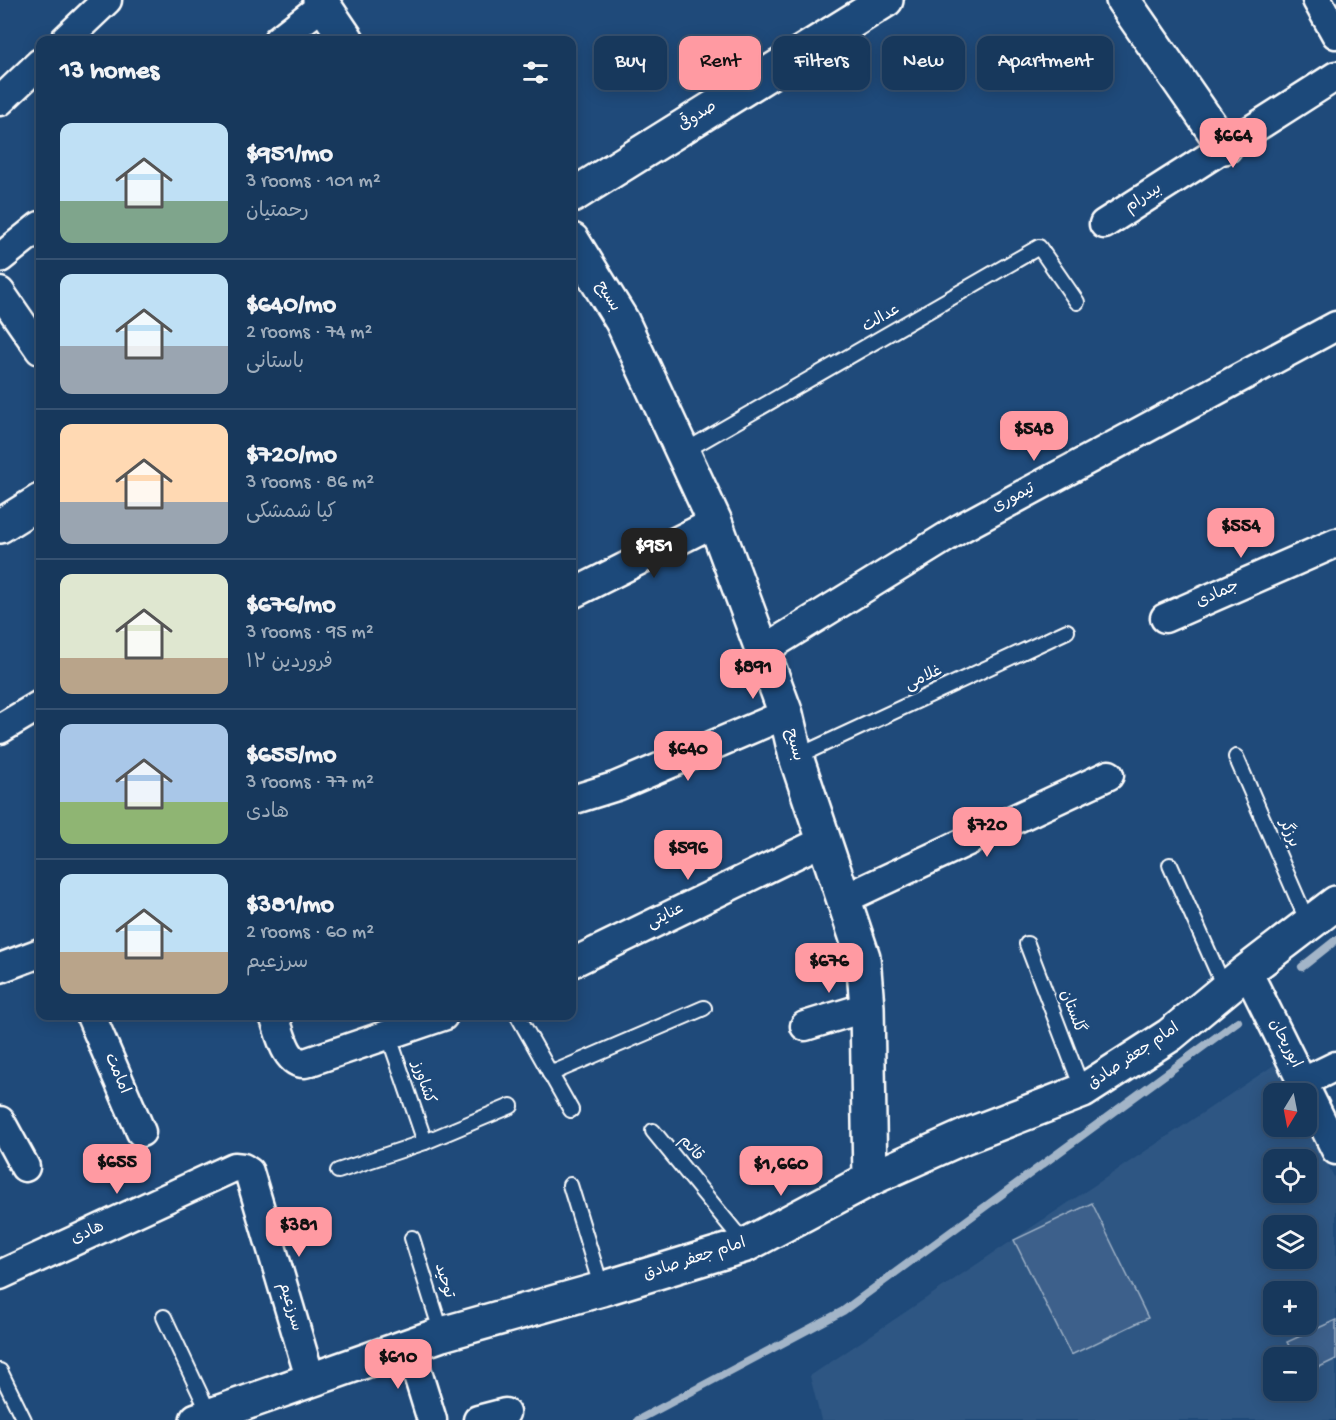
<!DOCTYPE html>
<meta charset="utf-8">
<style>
:root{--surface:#17385c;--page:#244365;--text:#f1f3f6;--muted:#9eacbb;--line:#365272;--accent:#ff9aa2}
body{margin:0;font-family:"Gochi Hand","Playpen Sans Arabic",sans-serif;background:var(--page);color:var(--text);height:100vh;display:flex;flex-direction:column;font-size:22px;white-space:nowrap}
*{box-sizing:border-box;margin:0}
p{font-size:20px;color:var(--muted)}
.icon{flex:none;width:33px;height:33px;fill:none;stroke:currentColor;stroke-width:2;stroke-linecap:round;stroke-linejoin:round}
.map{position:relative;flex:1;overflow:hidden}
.drawer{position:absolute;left:36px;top:36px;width:540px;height:984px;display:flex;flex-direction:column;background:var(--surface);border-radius:12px;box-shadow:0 3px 15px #0003,0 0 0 2px var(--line)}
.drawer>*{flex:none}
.banner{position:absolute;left:594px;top:36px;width:570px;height:54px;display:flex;gap:12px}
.needle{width:39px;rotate:190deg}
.tools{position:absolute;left:1263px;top:1083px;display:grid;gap:12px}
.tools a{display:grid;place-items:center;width:54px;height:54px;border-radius:12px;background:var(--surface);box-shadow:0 3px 15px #0003,0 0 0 2px var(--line);font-size:30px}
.price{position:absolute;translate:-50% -51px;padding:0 14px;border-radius:12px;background:var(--accent);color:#111;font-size:20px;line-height:39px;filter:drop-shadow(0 2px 3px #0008)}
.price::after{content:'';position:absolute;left:50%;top:36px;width:18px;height:14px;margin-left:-9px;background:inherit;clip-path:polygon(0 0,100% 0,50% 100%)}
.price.selected{background:#222;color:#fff}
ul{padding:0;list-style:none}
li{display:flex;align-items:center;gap:18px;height:150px;padding:0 24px}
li+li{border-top:2px solid var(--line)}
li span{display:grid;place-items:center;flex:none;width:168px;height:120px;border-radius:12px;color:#555}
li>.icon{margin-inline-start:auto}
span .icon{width:72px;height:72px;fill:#fffc;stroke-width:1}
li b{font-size:26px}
h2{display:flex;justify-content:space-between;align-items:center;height:72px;padding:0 24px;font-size:26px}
.chip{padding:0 21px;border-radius:12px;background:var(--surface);box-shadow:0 3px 15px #0003,0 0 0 2px var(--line);font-size:21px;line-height:54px}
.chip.selected{background:var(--accent);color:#111}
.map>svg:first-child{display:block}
.built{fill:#2e5683;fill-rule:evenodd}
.green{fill:#3c618b;stroke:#9eb0c5;stroke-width:1.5}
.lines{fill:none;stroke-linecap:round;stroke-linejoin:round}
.stream{stroke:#a3b5c8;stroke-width:8}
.service-casing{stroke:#fff;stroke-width:18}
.minor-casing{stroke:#fff;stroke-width:33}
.tertiary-casing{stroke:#fff;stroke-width:38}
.secondary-casing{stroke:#fff;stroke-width:38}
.service{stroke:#1f4a7a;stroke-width:14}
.minor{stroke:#1f4a7a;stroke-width:28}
.tertiary{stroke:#1f4a7a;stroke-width:33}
.secondary{stroke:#1f4a7a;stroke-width:33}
.labels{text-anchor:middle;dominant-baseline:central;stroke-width:6;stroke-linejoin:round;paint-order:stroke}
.street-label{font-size:16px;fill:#fff;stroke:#1f4a7a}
</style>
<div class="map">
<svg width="1336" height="1420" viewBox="0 0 1336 1420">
<rect width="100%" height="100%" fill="#1f4a7a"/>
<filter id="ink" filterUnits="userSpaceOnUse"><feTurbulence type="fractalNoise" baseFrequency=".0167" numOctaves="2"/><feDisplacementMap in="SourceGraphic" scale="12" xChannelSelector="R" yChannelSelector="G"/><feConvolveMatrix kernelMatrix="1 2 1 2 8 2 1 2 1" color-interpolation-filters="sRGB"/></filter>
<g filter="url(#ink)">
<path class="built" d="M1277,1063l15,30 -18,1v32h32l1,-3 29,58v239h-515l-11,-44zM1274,1160h32v32h-32zM1274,1226h32v32h-32zM1274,1292h32v32h-32zM1274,1358h32v32h-32z"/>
<g class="green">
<path d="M1092,1203l56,115 -77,37 -57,-115z"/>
<path d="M1336,1320v39l-29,14 -1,-15 -11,-1 -8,-15z"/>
</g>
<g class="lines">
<g class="stream">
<path d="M1302,967l34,-27"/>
<path d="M638,1420l205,-109 395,-290"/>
</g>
<defs>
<g id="service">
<path d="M683,452l356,-205 38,55"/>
<path d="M796,757l271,-126"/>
<path d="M1236,757l73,168"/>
<path d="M1170,865l55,124"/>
<path d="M1027,944l56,147"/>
<path d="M518,1016l53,94"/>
<path d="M388,1034l37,108"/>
<path d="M550,1074l154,-66"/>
<path d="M653,1131l93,114"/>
<path d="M338,1171l87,-29 86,-36"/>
<path d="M570,1185l32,104"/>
<path d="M412,1238l30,96"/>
<path d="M164,1317l46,98"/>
<path d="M0,1371l24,49"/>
</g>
<g id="minor">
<path d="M1317,0l19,34"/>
<path d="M65,40l42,-40"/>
<path d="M278,40l45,-35"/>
<path d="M0,101l40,-38"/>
<path d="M1104,224l232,-148"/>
<path d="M0,258l40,-32"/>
<path d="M0,292l40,58"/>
<path d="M572,594l143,-72"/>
<path d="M1165,618l171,-75"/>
<path d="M762,651l199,-123 375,-202"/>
<path d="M0,729l40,-24"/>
<path d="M572,800l45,-14 169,-72"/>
<path d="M844,899l265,-124"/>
<path d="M572,963l253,-123"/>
<path d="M0,968l40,-15"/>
<path d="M1247,971l89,179"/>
<path d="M91,1016l50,116"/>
<path d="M274,1016c6,15 11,48 31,47l138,-47"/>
<path d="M805,1026l62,-19"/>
<path d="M1303,1082l33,-16"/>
<path d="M0,1121l25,46"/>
<path d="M0,1275l234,-108 9,1 6,4 62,209"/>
<path d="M409,1346l23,74"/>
<path d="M478,1420l27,-7"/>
</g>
<g id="tertiary">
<path d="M320,0l27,40"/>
<path d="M1123,0l102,147"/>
<path d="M572,240l50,81 93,201 71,192 10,43 67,200 4,50 3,172"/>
<path d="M197,1420l245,-86 160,-45 144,-44 124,-66 96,-43 117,-45 87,-56 77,-64 89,-68"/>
</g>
<g id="secondary">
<path d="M572,196l314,-196"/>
<path d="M0,526l40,-25"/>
</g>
</defs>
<use href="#service" class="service-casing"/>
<use href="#minor" class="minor-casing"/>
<use href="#tertiary" class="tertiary-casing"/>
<use href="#secondary" class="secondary-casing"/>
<use href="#service" class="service"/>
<use href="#minor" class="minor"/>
<use href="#tertiary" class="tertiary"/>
<use href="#secondary" class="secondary"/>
</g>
</g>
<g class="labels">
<g class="street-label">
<text transform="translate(698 117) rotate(-32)">صدوقی</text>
<text transform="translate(1144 199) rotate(-33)">بیدرام</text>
<text transform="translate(607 297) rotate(58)">بسیح</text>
<text transform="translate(882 319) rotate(-30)">عدالت</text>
<text transform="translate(1014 499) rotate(-28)">تیموری</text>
<text transform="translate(1218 595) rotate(-24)">جمادی</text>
<text transform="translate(924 679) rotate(-25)">غلامی</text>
<text transform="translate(793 745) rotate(76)">بسیح</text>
<text transform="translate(1288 834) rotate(67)">برزگر</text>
<text transform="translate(666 917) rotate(-26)">عنایتی</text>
<text transform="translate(1071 1012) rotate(69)">گلستان</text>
<text transform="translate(1284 1044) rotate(63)">ابوریحان</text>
<text transform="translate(1134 1057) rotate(-34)">امام جعفر صادق</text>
<text transform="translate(116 1074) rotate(67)">امامت</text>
<text transform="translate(422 1083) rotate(71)">کشاورز</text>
<text transform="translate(690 1149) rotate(51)">قائم</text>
<text transform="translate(88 1234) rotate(-25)">هادی</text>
<text transform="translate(695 1260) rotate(-18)">امام جعفر صادق</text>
<text transform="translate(443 1281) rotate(73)">توحید</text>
<text transform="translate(289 1307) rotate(74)">سرزعیم</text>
</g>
</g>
</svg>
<div class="tools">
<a><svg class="needle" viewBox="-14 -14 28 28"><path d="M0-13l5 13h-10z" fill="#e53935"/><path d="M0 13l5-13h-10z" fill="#9eacbb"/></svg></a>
<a><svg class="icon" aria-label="locate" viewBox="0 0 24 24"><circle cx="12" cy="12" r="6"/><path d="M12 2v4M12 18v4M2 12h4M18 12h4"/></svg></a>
<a><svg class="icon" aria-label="layers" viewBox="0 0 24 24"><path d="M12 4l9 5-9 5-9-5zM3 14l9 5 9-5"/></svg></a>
<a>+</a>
<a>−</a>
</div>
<b class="price" style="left:1233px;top:169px">$664</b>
<b class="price" style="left:1034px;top:462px">$548</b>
<b class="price" style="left:1241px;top:559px">$554</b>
<b class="price selected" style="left:654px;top:579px">$951</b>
<b class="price" style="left:753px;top:700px">$891</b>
<b class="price" style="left:688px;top:782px">$640</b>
<b class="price" style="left:987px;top:858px">$720</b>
<b class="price" style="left:688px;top:881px">$596</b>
<b class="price" style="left:829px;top:994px">$676</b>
<b class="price" style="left:117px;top:1195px">$655</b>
<b class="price" style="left:781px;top:1197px">$1,660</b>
<b class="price" style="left:299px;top:1258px">$381</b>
<b class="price" style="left:398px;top:1390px">$610</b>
<div class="banner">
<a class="chip">Buy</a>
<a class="chip selected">Rent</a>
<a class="chip">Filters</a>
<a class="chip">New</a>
<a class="chip">Apartment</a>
</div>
<section class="drawer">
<h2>13 homes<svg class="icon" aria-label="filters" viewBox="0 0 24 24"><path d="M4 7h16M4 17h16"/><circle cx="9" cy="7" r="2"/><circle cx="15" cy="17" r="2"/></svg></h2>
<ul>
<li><span style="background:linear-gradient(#bfe0f5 65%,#7fa58c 0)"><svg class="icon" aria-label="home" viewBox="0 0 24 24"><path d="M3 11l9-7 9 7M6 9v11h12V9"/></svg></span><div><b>$951/mo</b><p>3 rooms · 101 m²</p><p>رحمتیان</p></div></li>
<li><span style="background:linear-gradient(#bfe0f5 60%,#9aa5b1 0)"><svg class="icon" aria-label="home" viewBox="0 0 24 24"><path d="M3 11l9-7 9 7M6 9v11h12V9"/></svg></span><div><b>$640/mo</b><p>2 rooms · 74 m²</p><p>باستانی</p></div></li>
<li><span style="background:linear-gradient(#ffd9b3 65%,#9aa5b1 0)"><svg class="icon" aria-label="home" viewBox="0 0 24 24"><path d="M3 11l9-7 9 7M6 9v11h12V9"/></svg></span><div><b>$720/mo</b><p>3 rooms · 86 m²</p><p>کیا شمشکی</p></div></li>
<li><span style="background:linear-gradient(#dfe7d0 70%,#b9a48a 0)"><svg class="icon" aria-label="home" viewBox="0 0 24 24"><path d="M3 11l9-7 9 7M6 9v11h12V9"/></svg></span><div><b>$676/mo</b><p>3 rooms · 95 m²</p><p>۱۲ فروردین</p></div></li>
<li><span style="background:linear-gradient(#a9c7e8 65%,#8fb573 0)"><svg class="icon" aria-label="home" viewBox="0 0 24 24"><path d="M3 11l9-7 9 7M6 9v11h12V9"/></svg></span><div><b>$655/mo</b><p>3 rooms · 77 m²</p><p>هادی</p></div></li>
<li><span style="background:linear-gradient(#bfe0f5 65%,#b9a48a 0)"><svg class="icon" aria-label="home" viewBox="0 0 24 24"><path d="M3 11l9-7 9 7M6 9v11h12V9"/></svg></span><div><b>$381/mo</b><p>2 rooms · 60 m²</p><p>سرزعیم</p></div></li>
</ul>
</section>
</div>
